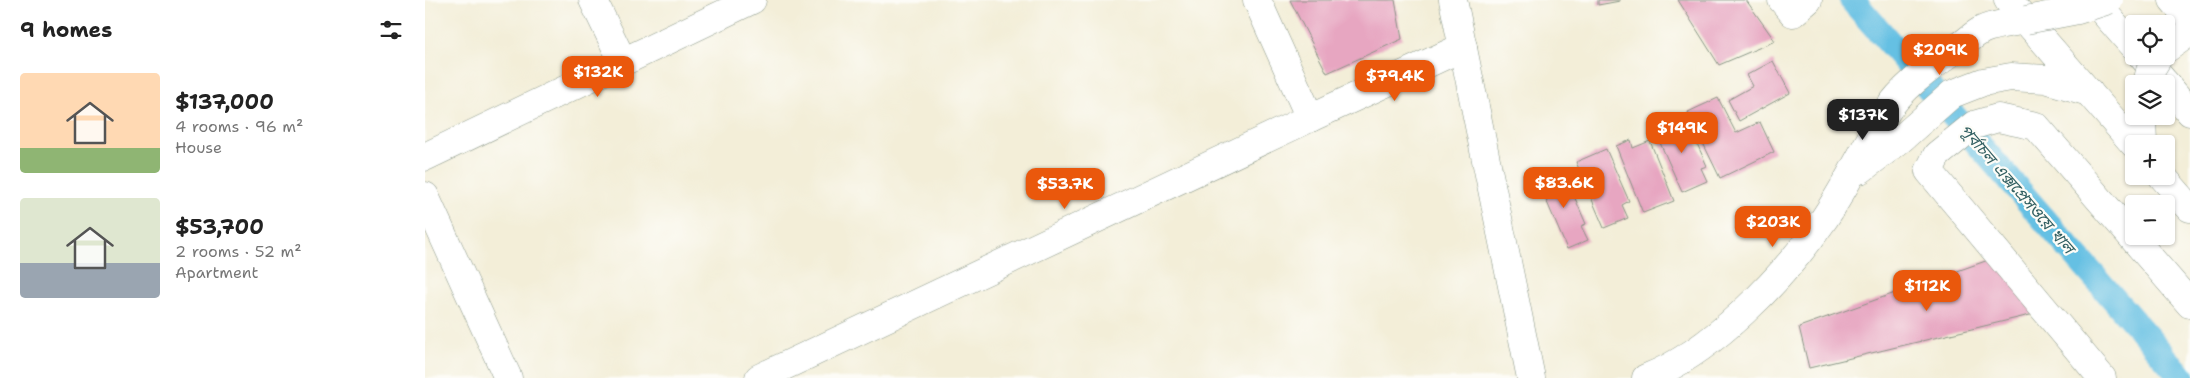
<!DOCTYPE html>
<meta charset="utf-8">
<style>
:root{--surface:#fff;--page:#f6f6f6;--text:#222;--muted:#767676;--accent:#ea580c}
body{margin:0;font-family:"Shantell Sans","Noto Sans Bengali",sans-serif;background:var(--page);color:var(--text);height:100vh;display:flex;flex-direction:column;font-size:19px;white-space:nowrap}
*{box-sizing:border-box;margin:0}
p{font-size:16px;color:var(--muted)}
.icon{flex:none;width:28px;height:28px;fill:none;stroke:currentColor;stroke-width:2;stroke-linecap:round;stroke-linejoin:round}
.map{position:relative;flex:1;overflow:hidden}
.sheet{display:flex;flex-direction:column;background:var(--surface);width:425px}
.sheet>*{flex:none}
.buttons{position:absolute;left:1700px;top:15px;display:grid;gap:10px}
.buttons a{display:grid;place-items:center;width:50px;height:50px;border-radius:5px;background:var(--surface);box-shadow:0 1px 4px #0004;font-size:25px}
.price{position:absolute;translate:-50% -42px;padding:0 11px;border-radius:10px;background:var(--accent);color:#fff;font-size:16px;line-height:32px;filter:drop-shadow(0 1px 2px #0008)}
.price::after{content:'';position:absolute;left:50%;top:30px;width:15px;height:11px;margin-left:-8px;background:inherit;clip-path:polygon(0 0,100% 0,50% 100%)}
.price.selected{background:#222;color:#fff}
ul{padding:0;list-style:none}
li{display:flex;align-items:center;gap:15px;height:125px;padding:0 20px}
li span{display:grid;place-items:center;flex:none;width:140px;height:100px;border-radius:5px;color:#555}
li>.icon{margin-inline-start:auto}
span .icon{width:60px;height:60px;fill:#fffc;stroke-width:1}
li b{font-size:21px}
h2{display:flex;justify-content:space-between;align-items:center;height:60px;padding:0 20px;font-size:21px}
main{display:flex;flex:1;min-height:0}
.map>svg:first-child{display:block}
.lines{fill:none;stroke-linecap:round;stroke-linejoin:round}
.canal{stroke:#65c0e3;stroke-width:26}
.building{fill:#e7a6c1}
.minor-casing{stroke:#899686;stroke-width:29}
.major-casing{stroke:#899686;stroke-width:29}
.highway-casing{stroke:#899686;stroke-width:29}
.minor{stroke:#fff;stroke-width:28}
.major{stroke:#fff;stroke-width:28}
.highway{stroke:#fff;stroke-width:28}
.major-bridge-casing{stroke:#899686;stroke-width:29;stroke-linecap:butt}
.major-bridge{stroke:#fff;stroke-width:28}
.labels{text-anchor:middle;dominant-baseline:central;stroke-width:4.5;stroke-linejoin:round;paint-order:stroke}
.water-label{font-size:16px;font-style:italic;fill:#305e60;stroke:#fdfcf7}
</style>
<main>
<section class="sheet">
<h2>9 homes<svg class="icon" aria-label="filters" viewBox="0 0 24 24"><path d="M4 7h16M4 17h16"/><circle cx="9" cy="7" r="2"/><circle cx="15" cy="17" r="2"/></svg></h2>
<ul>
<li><span style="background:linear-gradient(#ffd9b3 75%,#8fb573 0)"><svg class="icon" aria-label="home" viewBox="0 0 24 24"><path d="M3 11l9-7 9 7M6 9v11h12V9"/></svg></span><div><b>$137,000</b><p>4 rooms · 96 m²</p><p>House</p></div></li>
<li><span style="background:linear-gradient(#dfe7d0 65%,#9aa5b1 0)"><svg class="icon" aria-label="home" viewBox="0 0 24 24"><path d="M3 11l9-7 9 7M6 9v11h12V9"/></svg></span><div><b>$53,700</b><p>2 rooms · 52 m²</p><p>Apartment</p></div></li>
</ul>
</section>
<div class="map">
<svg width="1765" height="378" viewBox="0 0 1765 378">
<rect width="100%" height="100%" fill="#fdfcf7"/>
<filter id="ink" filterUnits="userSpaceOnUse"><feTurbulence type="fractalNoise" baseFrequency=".02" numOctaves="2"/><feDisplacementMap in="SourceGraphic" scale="10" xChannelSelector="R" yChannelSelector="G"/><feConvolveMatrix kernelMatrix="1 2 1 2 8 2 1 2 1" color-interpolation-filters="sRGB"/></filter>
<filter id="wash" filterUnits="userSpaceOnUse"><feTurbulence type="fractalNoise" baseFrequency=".0096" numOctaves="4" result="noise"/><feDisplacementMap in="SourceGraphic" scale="20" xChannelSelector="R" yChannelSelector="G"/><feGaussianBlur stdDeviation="1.12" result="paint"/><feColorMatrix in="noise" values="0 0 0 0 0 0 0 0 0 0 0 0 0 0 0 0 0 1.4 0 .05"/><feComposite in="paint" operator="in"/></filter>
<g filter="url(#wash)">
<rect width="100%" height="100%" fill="#f3eed8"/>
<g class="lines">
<path class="canal" d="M1427,0l331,378"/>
</g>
<g id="blocks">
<g class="building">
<path d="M865,0h105l7,39 -75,34z"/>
<path d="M1173,0h22v1l-22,4z"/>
<path d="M1253,0h68l29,41 -56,24z"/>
<path d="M1348,61l17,32 -51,28 -11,-21 25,-14 -6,-11z"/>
<path d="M1293,98l18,35 24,-11 14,30 -54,26 -32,-66z"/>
<path d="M1243,120l3,8 16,-7 20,45 -6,2 6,13 -25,11 -29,-65z"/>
<path d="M1206,140l2,8 17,-7 24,60 -31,12 -27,-67z"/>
<path d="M1181,149l23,52 -7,4 6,13 -24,10 -28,-66z"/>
<path d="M1138,170l23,54 -5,2 7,14 -21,9 -29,-68z"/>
<path d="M1586,252l44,57 -246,59 -10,-41z"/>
</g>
</g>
</g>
<g filter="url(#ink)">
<use href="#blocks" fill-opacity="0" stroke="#899686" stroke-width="1"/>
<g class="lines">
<defs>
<g id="minor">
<path d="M168,0l30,62"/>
<path d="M1028,0l78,378"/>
<path d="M1357,0l11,13 15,-13"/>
<path d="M885,118l153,-71"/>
<path d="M0,157l327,-157"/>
<path d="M1435,170l41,-31 51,-45 31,-12 28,-5 35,2 43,13"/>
<path d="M0,196l83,182"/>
<path d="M334,378l551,-260 -53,-118"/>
<path d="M1221,378c65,-25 136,-99 176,-156 25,-36 42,-75 65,-111 17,-26 46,-45 70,-63 8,-5 16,-13 25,-18 12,-6 30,-7 44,-10"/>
<path d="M1677,378l-173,-207 8,-16 37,-30 24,-7 38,8 154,178"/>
</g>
<g id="major">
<path d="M1583,0l126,144"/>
<path d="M1741,49l24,-17"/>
<path d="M1717,116l1,28"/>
<path d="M1737,176l28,32"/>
</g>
<g id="highway">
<path d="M1668,0l41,47"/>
<path d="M1748,0l17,20"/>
<path d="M1717,56l24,28"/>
<path d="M1741,84l24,28"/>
</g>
</defs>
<use href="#minor" class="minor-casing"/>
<use href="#major" class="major-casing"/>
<use href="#highway" class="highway-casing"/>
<use href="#minor" class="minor"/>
<use href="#major" class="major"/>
<use href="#highway" class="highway"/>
<defs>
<g id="major-bridge">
<path d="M1601,20l52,-10 31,-10"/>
<path d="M1722,84l3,-13 9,-15"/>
</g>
</defs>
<use href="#major-bridge" class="major-bridge-casing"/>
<use href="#major-bridge" class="major-bridge"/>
</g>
</g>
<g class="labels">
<g class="water-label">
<text transform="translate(1592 189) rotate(49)">পূর্বাচল এক্সপ্রেসওয়ে খাল</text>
</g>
</g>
</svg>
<div class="buttons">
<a><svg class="icon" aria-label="locate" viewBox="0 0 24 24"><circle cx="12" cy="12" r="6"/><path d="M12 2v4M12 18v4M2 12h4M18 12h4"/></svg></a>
<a><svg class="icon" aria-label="layers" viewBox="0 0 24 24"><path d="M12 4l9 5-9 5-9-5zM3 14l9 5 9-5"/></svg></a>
<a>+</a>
<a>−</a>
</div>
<b class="price" style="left:1515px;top:76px">$209K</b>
<b class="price" style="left:173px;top:98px">$132K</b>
<b class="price" style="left:970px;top:102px">$79.4K</b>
<b class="price selected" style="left:1438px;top:141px">$137K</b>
<b class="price" style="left:1257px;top:154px">$149K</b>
<b class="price" style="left:1139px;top:209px">$83.6K</b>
<b class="price" style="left:640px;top:210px">$53.7K</b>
<b class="price" style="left:1348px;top:248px">$203K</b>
<b class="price" style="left:1502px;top:312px">$112K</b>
</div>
</main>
